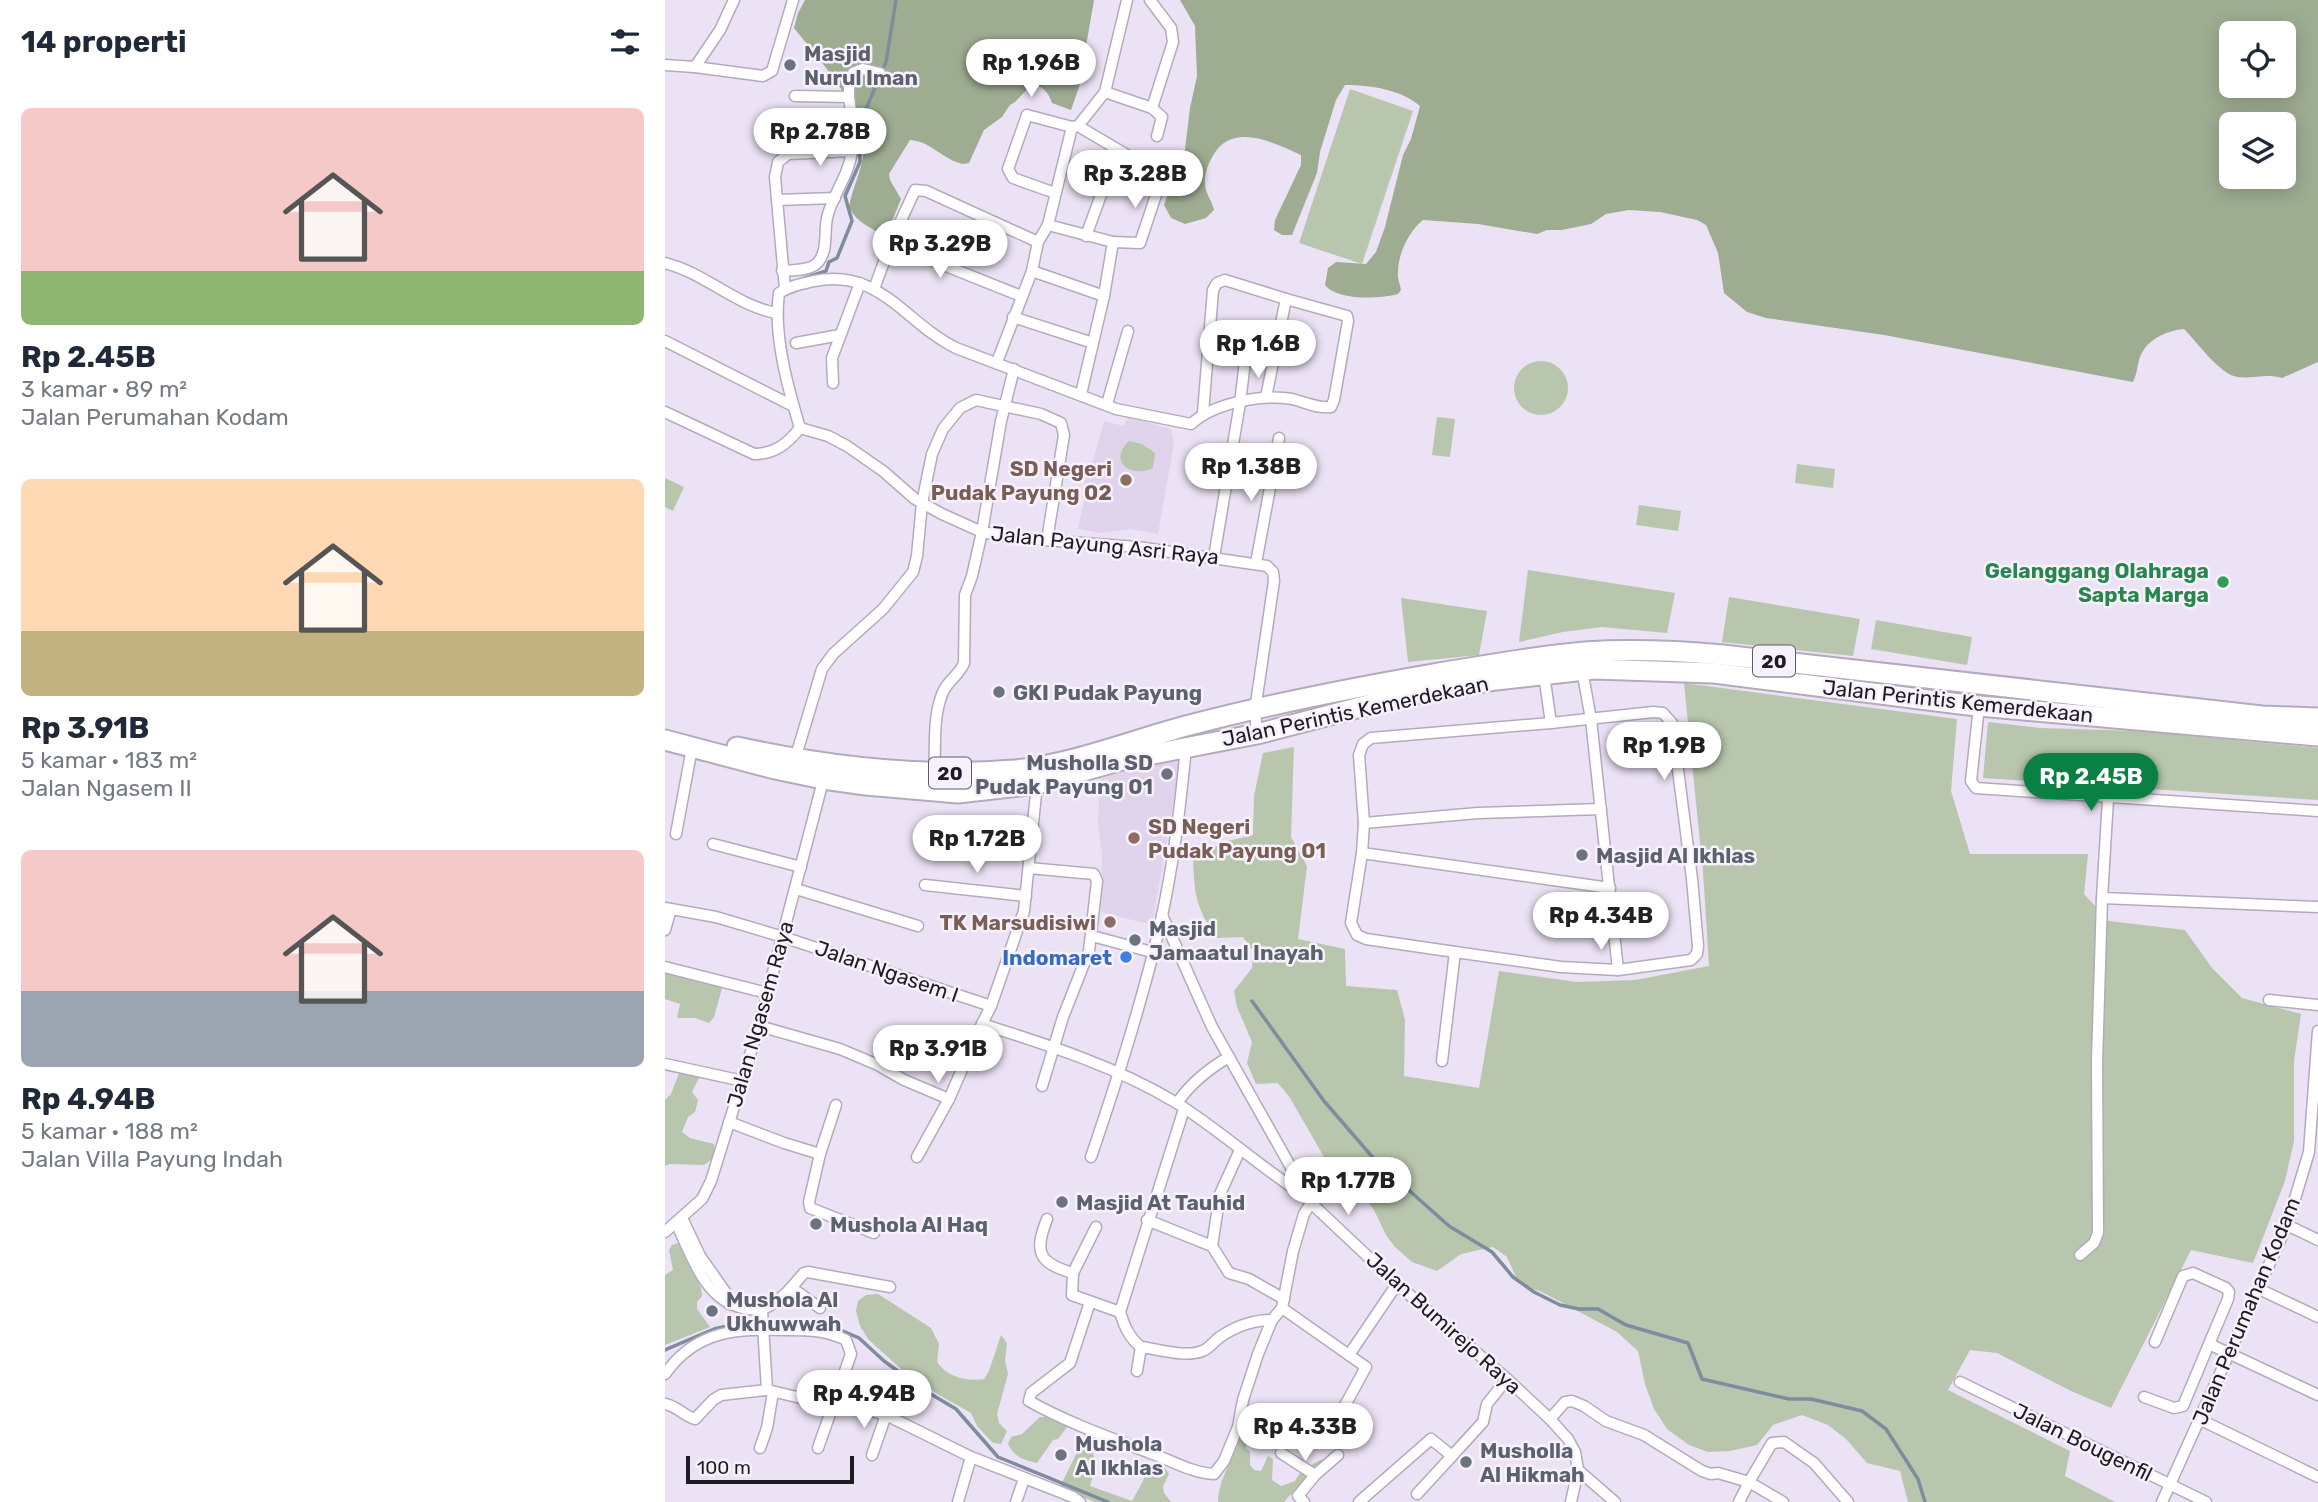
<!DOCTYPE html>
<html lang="id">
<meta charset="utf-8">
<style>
:root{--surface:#fff;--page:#f6f6f7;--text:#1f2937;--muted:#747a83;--accent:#0b8043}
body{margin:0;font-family:Rubik,sans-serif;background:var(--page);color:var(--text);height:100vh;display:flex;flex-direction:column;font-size:26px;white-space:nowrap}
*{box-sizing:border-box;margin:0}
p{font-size:23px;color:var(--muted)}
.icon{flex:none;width:38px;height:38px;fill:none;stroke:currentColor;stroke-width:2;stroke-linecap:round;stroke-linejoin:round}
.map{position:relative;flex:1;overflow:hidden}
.side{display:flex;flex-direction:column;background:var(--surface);width:665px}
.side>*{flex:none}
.buttons{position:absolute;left:1554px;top:21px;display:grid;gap:14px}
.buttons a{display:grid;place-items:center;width:77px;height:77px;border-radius:10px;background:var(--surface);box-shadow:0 4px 18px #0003;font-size:35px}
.scale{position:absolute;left:21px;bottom:18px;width:168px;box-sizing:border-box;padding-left:7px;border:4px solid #1f1b22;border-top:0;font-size:19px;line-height:24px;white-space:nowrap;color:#1f1b22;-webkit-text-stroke:5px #f7f1fc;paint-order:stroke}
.price{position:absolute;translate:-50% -60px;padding:0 16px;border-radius:24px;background:#fff;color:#222;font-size:23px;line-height:46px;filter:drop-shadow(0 2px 4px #0008)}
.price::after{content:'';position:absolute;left:50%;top:42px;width:21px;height:16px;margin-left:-10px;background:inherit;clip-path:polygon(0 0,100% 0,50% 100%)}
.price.active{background:var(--accent);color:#fff}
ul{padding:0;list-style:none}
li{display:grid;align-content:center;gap:14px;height:371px;padding:0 21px}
li span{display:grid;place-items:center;height:217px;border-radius:10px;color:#555}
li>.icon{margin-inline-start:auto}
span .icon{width:126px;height:126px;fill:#fffc;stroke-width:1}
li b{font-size:30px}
h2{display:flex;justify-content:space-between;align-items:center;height:84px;padding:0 21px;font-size:30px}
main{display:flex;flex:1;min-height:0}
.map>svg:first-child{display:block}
.built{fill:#e0d3ec}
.green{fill:#b7c6ac}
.forest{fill:#9ead92;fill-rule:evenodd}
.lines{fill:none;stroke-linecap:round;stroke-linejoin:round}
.stream{stroke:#7d8c9e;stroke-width:3.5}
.street-casing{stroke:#b4aabc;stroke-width:13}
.highway-casing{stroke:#b4aabc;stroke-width:23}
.street{stroke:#fff;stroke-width:10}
.highway{stroke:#fff;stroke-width:19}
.worship-dot{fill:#6b7280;stroke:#f7f1fc;stroke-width:2.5}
.education-dot{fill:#8d6e63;stroke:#f7f1fc;stroke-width:2.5}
.leisure-dot{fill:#2e9e5b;stroke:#f7f1fc;stroke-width:2.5}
.shop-dot{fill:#3f7fe0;stroke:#f7f1fc;stroke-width:2.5}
.labels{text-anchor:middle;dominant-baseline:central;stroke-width:5;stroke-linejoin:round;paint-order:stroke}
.shield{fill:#f7f1fc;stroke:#605b63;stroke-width:2}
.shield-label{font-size:19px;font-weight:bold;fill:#1f1b22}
.worship-label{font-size:21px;font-weight:bold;fill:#5b616d;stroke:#f7f1fc;text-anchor:start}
.education-label{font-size:21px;font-weight:bold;fill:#785e54;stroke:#f7f1fc;text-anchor:end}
.street-label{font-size:21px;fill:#1f1b22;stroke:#f7f1fc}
.leisure-label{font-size:21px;font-weight:bold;fill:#27864d;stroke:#f7f1fc;text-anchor:end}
.shop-label{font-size:21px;font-weight:bold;fill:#366cbe;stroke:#f7f1fc;text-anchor:end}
</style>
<main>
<section class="side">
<h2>14 properti<svg class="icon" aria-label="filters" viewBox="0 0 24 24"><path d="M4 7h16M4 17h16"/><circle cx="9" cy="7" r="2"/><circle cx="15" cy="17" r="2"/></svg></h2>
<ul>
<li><span style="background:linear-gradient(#f6c9c9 75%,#8fb573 0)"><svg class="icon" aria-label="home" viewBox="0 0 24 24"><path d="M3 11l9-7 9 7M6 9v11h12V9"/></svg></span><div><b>Rp 2.45B</b><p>3 kamar · 89 m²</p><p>Jalan Perumahan Kodam</p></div></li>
<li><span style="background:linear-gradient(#ffd9b3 70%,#c2b280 0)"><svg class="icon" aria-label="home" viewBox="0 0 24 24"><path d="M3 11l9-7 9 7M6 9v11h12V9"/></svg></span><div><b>Rp 3.91B</b><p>5 kamar · 183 m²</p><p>Jalan Ngasem II</p></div></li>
<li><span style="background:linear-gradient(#f6c9c9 65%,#9aa5b1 0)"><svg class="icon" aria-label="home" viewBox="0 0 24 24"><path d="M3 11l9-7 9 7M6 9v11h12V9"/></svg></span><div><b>Rp 4.94B</b><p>5 kamar · 188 m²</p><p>Jalan Villa Payung Indah</p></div></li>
</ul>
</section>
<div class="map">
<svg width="1653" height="1502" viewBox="0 0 1653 1502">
<rect width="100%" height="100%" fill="#ece2f5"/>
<g class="built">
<path d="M463,417l43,12 3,14 -16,91 -28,-5 -28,4 -24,-4 9,-41 -3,-2 2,-12 3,-12 4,-1 11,-40 20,5z"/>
<path d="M502,760h14l-29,165 -51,-13 1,-59 -4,-30 2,-45z"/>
</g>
<g class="green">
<path d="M685,89l63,22 -51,153 -63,-21z"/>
<circle cx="876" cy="388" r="27"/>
<path d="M772,417l18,2 -5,38 -18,-2z"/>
<path d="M464,441l13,3 13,9 -2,15c-24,11 -45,-8 -24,-27z"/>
<path d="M1132,464l38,5 -2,19 -38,-5z"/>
<path d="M0,478l19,9 -11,24 -8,-4z"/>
<path d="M974,505l42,6 -3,20 -42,-6z"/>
<path d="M863,570l147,23 -8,40 -65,-6 -39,5 -44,10z"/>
<path d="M1064,597l131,22 -7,37 -131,-14z"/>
<path d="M736,598l86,13 -8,44 -71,7z"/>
<path d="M1211,620l96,17 -5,28 -96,-16z"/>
<path d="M1019,683l273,36 -6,72 19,63h118l-4,40 25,27 76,9 27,38 30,30 59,16 -7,47v80l-9,40 -32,82 -62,-13 -80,158 -40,-17 -74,-38 -27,-3 -22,40 122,61 -5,25 50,26h-207l-8,-31 -33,-8 -21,-24 -18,-14 -26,-10 -29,10 -16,20 -27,6 -22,1 -19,-7 -22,-16 -13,-20 -9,-25 -7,-33 -21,-19 -75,-40 -14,-5 -12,-10 -9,-20 -14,-10 -32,7 -24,17 -25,-9 -17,-15 -9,-12 -12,-25 -29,-44 -21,-9 -34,-59 -12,-15 -22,1 -9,-21 5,-21 -15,-35 -3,-16 18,-23 1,-17 -10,-14 -26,1c-21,-29 -23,-45 -24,-81l35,-16 25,-6 1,-39 9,-43 31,-6 -3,90 16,29 -9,73 47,10 1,37 51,4 8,30 -1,56 75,12 20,-117 78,11 58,-2 74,-14 -6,-94z"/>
<path d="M1323,722l52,6 97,3 181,17v52l-335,-22z"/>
<path d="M0,969l58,16 -9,32 -5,6 -14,-5h-18l3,-14 -15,-5z"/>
<path d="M16,1068l20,6 -9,18 6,8 -3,12 -7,5 -6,15 8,6 24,6c2,10 -1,16 -10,21l-34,-1 -5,2v-66l6,-6z"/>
<path d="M13,1243l23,45 1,8 -5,6v7l13,18 -45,18v-70l8,-5 -4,-20 3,-5z"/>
<path d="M213,1294l53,34 8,16 -2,18c10,15 30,20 47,17l5,-8 12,-36 6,8 -2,17 3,14 -11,40 2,9 8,8 -6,13 -8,-1 -16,-17 -6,-13 -32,-18 -39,-27 -32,-29 -8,-13 -4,-15 2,-10 8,-6z"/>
<path d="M375,1417h7l20,10 -9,12 -5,1 -16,23c-14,-3 -23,-6 -29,-19l3,-7 11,-3z"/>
<path d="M576,1429h7l-2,19 4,4v13l4,5 7,1 7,-15 5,3 -1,21 9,6 14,-5 7,-11 20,-11 5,5 -20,22 -17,9 -6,7h-66c0,-19 10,-33 16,-51 3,-8 2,-15 7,-22z"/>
<path d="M417,1442l8,2 6,19 -6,23 42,15 11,-20 3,-11 7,-3 12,1 4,6 -6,12 1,7 7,9h-76l-35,-15z"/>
</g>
<g class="forest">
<path d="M140,0h289l-15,87 -8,23 -19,-7c-4,-11 -9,-18 -21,-18l-16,17 -5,3 -8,12 -18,13 -15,33 -6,1c-20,-4 -32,-23 -53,-24l-21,34 1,6 11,19 -15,37c-14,-7 -30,-14 -37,-29 3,-17 12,-35 14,-52 4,-45 -43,-94 -69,-127l4,-15z"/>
<path d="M515,0h1138v362l-36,16c-16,-5 -28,1 -44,-1 -18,-2 -41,-35 -54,-48 -19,2 -39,11 -45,31 -2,8 -2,14 -6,22l-249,-47 -118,-17 -19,-6 -23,-19 -6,-40 -12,-28 -9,-5 -37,-8 -31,-2 -23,4 -15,10 -29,6h-15l-10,4 -59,-10 -55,-4c-14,11 -25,34 -25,52 -1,6 2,12 3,18l-3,4c-18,5 -60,7 -73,-9l3,-17 8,-6 30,2 10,-12 9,-25 18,-72 8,-16 9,-33c-20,-17 -50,-21 -75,-21l-9,15 -16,52 -3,21 -25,62h-10l-8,-5 1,-10 26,-55v-10c-27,-12 -67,-33 -87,-1 -6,9 -10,21 -9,31 1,9 7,16 9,25l-8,8 -21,6 -14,-6 -7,-13 7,-20 11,-11 8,-66 7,-32 -2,-50zM1566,33h53v53h-53zM1566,124h53v53h-53z"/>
</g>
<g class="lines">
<g class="stream">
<path d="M137,279l24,-8 3,-9 8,-4 15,-37 -7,-25 15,-34 -1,-32 4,-14 23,-54 10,-62"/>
<path d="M587,1001l72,100 51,59 74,66 43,26 21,25 21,15 26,13 19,4h19l28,16 62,18 14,36 87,20h22l51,12 24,18 32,50 7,23"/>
<path d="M0,1350l49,-21 26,-6 59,-2 30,4 30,13 25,23 40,29 32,19 42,48 110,45"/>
</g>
<defs>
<g id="street">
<path d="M0,65l30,2 25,-37 14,-30"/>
<path d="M30,67l68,9 9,-5 21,-71"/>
<path d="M440,92l22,-92"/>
<path d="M130,96l54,1 4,30 -1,24"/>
<path d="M184,97v-14l4,-10 10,-4 17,4"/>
<path d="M487,108l10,9 -5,19"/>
<path d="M390,193l-42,-15 -5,-9 19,-54 45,12"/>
<path d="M112,200l58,-2"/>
<path d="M383,225l65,17 27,1 20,-60v-6l-4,-5 -78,-46"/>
<path d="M421,236l31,-85"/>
<path d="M227,240l23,-50 11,1 112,51"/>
<path d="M0,263c40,10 70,42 111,50"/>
<path d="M117,271c11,-1 30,0 37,-10 9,-12 5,-29 8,-43 5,-23 22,-42 25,-67l-64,3 -10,8 -3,15 10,112"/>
<path d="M367,271l72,25"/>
<path d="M209,289l18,-49 39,20 90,36"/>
<path d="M348,317l80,26"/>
<path d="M0,341l128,65"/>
<path d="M131,343l44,-8"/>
<path d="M332,362l35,-91 6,-29 10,-17 24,-98 6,-1 27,-34 47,16 21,-66 -2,-14 -21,-28"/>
<path d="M168,383l-1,-25 28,-75"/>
<path d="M416,394l23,-98 9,-54"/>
<path d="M442,404l21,-73"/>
<path d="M0,412l89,42c21,0 33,-10 46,-26"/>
<path d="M538,413l10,-123 4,-7 8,-3 61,19"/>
<path d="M135,428c-12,-40 -27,-93 -21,-135 11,-7 22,-9 35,-12 66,-13 91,42 142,67l160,61 75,15c23,-21 71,-30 101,-25 13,3 26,10 39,8l3,-7 14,-79 -1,-5 -61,-17 -20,98"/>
<path d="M135,428l28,8 19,10 36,25 32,28 27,15 40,18 33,6 122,9 130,19 6,6 1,9 -19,129 2,24"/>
<path d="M565,453l45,8 -19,102"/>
<path d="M610,461l4,-23"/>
<path d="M549,557l26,-154 6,-50"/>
<path d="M879,675l7,48 102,-11 10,1 9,10 20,156 6,67 -1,8 -6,6 -73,10"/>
<path d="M1314,706l-8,75 5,7 342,23"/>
<path d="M130,759l27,-90 11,-15 50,-45 30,-37 4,-16 5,-53 10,-49 11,-25 17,-21 16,-8 65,14 20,9 3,12 -17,105"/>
<path d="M269,773c2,-26 -2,-59 10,-83 5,-10 16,-16 20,-27l1,-68 7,-19 10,-44 19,-111 13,-52"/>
<path d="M372,784l-13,127 -33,95 -9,18c66,21 133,42 193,78 45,28 85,65 130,94"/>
<path d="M1443,799l-6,99 216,9"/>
<path d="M699,823l-5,-68 4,-11 8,-6 180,-15"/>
<path d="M11,834l16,-86"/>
<path d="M48,844l88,23"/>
<path d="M697,853l2,-30 114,-10 123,-4"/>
<path d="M364,868l65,6 3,7 -8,70 -26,66 -21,69"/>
<path d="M260,885l101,11"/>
<path d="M131,889l122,37"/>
<path d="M0,908l51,9 67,20 208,69"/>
<path d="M497,915l50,112 99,176 86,81 110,95 43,40 18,20 7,13 3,18 37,32"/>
<path d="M0,930l6,-21"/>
<path d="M427,936l60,16"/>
<path d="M790,952l-89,-13 -9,-4 -6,-12 11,-70 248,35"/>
<path d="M0,967l102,26"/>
<path d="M1604,1000l49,5"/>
<path d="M94,1026l81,23 38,16 26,15 45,19"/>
<path d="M777,1061l13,-109 106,15 57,3 -27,-251 -9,-49"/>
<path d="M0,1064l78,17"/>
<path d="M512,1103c14,-20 31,-34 52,-46"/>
<path d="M519,1109l-64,203c4,13 9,26 21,35 17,2 45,11 61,4 7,-2 12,-10 18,-14 16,-11 33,-17 52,-17"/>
<path d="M64,1122l55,21 36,11 -11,48 1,6 64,25"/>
<path d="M575,1150l-20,44 -8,52 17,27 20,6 35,20"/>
<path d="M155,1154l16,-49"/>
<path d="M252,1157l32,-58 33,-75"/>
<path d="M426,1157c27,-79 53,-160 71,-241 12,-56 19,-114 24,-170"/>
<path d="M17,1218l18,38 26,37 3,11"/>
<path d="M382,1219c-13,33 -9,44 26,54"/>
<path d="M482,1220l65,26"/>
<path d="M11,1223c16,32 28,77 67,85 9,2 18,3 26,-2 15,-8 24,-21 35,-33l4,-1 82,15"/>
<path d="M1622,1225l31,15"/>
<path d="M431,1227l-23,46 -1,22 48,17"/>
<path d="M0,1232l37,-33 9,-18 48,-155 65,-249"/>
<path d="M1415,1255l14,-12 4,-10 -1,-171 5,-164"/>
<path d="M127,1288l28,20"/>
<path d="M1594,1289l59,28"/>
<path d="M425,1302l-20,61 -39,30 -2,8c39,22 82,37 124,53 19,7 40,19 61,20l10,-13 14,-34 5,-27 15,-46 14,-34 10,-12 11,-57 11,-37 7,-11"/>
<path d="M617,1308l84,59 -40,73"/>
<path d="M97,1310l5,80 51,12 27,2 41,11 85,42 102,40 7,5"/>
<path d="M1490,1342l28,-66 10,-3 33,15 3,4 -1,7 -19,45 109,51"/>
<path d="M684,1355l48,-71"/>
<path d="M472,1371l4,-24"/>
<path d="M0,1374c32,-45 72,-45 122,-44 22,0 39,0 59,10l5,14 -33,94"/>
<path d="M1295,1382l246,120"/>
<path d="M1479,1397l30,11 9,-2 26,-62"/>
<path d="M0,1404c12,2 19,12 30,15l18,-19 8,-5 46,-5"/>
<path d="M885,1419l15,-17 7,-1 12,5 22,15 38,14 58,36 9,3 7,-1 31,9 23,-39 12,-1 30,21 34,39"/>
<path d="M1536,1420l117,57"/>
<path d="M95,1448l7,-20 6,-36"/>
<path d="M616,1453l34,22"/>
<path d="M207,1455l14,-40"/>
<path d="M752,1494l35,-38"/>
<path d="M293,1502l13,-45"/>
<path d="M351,1502l8,-23"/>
<path d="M639,1502l-6,-6 17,-21 23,-20"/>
<path d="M694,1502l72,-63 21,17 31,-34 4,-18 20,-25"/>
<path d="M906,1502l7,-32"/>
<path d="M1074,1502l10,-20 34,20"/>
<path d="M1497,1502l125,-277 22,-73 9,-121"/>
</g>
<g id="highway">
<path d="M0,740l110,29 48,10 43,6 92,8 79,-9 85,-24 135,-26 146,-38 93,-16 98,-11 120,4 254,32 350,31"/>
<path d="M72,747c92,20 184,31 278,23 60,-6 117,-30 175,-45 80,-21 162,-37 243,-51 51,-8 101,-18 152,-22 46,-3 93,-1 138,3l539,61 56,2"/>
</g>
</defs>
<use href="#street" class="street-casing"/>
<use href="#highway" class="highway-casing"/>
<use href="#street" class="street"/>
<use href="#highway" class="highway"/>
</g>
<g class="worship-dot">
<circle cx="125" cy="65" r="7"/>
<circle cx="334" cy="692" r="7"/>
<circle cx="502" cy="774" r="7"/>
<circle cx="917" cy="855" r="7"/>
<circle cx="470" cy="940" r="7"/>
<circle cx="397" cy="1202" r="7"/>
<circle cx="151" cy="1224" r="7"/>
<circle cx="47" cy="1311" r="7"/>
<circle cx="396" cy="1455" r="7"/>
<circle cx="801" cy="1462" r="7"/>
</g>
<g class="education-dot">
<circle cx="461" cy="480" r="7"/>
<circle cx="469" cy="838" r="7"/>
<circle cx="445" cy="922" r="7"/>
</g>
<circle class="leisure-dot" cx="1558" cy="582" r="7"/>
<circle class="shop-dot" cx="461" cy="957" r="7"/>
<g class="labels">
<g class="shield">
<rect x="1088" y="645.5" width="42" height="31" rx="5"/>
<rect x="264" y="757.5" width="42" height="31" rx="5"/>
</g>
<g class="shield-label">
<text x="1109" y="661">20</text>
<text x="285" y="773">20</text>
</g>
<g class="worship-label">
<text x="139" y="53">Masjid<tspan x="139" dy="24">Nurul Iman</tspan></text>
<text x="348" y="692">GKI Pudak Payung</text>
<text x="488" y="762" text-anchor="end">Musholla SD<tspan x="488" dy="24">Pudak Payung 01</tspan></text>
<text x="931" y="855">Masjid Al Ikhlas</text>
<text x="484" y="928">Masjid<tspan x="484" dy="24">Jamaatul Inayah</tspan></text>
<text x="411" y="1202">Masjid At Tauhid</text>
<text x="165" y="1224">Mushola Al Haq</text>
<text x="61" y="1299">Mushola Al<tspan x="61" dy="24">Ukhuwwah</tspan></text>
<text x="410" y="1443">Mushola<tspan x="410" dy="24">Al Ikhlas</tspan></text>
<text x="815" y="1450">Musholla<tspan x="815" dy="24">Al Hikmah</tspan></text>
</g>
<g class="education-label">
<text x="447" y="468">SD Negeri<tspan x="447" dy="24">Pudak Payung 02</tspan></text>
<text x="483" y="826" text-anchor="start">SD Negeri<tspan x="483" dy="24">Pudak Payung 01</tspan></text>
<text x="431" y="922">TK Marsudisiwi</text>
</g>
<g class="street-label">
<text transform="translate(440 545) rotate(6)">Jalan Payung Asri Raya</text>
<text transform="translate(1293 701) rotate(6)">Jalan Perintis Kemerdekaan</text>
<text transform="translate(690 711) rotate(-12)">Jalan Perintis Kemerdekaan</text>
<text transform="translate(222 971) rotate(19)">Jalan Ngasem I</text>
<text transform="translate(95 1014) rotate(-74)">Jalan Ngasem Raya</text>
<text transform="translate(1581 1311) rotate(-67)">Jalan Perumahan Kodam</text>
<text transform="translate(779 1323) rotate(42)">Jalan Bumirejo Raya</text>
<text transform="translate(1418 1442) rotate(26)">Jalan Bougenfil</text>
</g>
<g class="leisure-label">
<text x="1544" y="570">Gelanggang Olahraga<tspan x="1544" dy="24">Sapta Marga</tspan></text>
</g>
<g class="shop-label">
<text x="447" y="957">Indomaret</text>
</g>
</g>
</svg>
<div class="buttons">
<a><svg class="icon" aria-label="locate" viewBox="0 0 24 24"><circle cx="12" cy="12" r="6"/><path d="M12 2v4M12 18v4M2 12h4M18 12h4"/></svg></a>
<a><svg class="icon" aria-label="layers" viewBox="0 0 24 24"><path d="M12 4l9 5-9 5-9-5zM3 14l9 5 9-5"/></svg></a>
</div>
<div class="scale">100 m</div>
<b class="price" style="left:366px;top:99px">Rp 1.96B</b>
<b class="price" style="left:155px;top:168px">Rp 2.78B</b>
<b class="price" style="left:470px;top:210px">Rp 3.28B</b>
<b class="price" style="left:275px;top:280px">Rp 3.29B</b>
<b class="price" style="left:593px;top:380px">Rp 1.6B</b>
<b class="price" style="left:586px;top:503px">Rp 1.38B</b>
<b class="price" style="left:999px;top:782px">Rp 1.9B</b>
<b class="price active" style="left:1426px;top:813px">Rp 2.45B</b>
<b class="price" style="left:312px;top:875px">Rp 1.72B</b>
<b class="price" style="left:936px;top:952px">Rp 4.34B</b>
<b class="price" style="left:273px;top:1085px">Rp 3.91B</b>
<b class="price" style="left:683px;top:1217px">Rp 1.77B</b>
<b class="price" style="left:199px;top:1430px">Rp 4.94B</b>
<b class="price" style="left:640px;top:1463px">Rp 4.33B</b>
</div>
</main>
